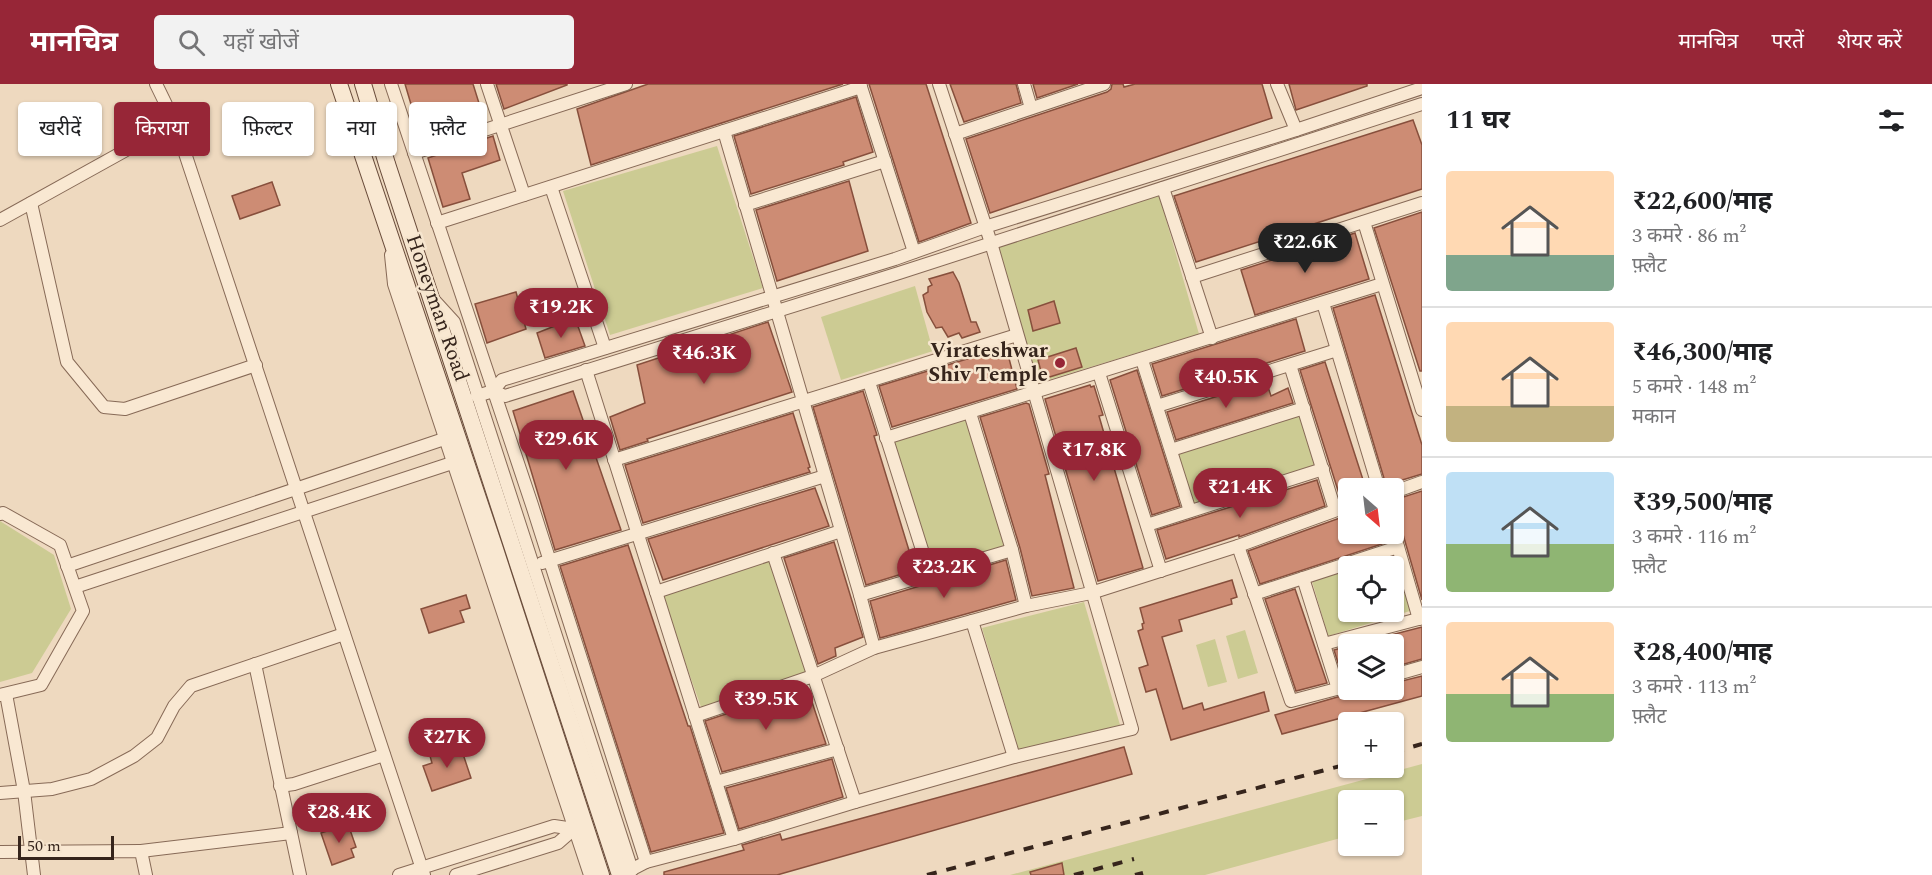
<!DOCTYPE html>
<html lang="hi">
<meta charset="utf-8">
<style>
:root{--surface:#fff;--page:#f2f2f2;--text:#202124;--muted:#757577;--line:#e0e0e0;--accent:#972637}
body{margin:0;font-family:Spectral,"Noto Sans Devanagari",serif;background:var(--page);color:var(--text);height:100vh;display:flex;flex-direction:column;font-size:22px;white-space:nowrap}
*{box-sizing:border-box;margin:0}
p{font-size:20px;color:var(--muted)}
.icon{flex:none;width:33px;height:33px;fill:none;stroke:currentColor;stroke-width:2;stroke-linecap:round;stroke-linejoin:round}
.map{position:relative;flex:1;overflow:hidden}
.side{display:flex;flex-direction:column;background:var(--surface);width:510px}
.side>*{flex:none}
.banner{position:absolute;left:18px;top:18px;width:570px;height:54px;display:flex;gap:12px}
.needle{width:39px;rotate:152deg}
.buttons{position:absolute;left:1338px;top:394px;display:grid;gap:12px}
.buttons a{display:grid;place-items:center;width:66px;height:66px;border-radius:6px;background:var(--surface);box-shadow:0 2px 4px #0004;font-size:30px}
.scale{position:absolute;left:18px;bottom:15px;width:96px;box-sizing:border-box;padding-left:6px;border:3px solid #36251c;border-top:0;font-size:16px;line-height:21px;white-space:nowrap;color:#36251c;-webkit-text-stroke:4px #f6e5ce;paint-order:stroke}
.price{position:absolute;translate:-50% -51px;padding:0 14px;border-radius:21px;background:var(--accent);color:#fff;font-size:20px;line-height:39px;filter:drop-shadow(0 2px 3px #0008)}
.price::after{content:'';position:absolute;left:50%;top:36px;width:18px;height:14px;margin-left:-9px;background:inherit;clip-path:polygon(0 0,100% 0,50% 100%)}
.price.current{background:#222;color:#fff}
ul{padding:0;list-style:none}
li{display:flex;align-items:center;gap:18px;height:150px;padding:0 24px}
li+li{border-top:2px solid var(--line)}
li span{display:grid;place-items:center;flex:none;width:168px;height:120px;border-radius:6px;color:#555}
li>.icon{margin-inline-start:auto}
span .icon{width:72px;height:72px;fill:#fffc;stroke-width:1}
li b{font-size:26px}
h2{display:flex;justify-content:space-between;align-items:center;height:72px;padding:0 24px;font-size:26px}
.chip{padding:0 21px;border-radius:6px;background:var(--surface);box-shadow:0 2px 4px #0004;font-size:21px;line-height:54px}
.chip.current{background:var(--accent);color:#fff}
header{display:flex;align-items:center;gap:36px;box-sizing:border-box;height:84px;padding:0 30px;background:var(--accent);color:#fff}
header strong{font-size:28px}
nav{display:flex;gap:33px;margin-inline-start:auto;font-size:21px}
.search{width:420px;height:54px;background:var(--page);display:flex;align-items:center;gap:15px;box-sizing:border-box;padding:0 21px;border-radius:6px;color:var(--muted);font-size:22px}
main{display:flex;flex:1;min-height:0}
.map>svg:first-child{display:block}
.green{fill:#cccb93}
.building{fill:#cd8c74;stroke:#874f3c;stroke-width:1.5}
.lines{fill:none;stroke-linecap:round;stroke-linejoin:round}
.street-casing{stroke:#876a57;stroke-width:14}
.secondary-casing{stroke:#694b3a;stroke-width:18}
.street{stroke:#f9e8d2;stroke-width:12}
.secondary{stroke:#f9e8d2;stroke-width:16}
.rail{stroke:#36251c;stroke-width:4;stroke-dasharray:10 10;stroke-linecap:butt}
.poi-dot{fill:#972637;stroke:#f6e5ce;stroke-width:2}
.labels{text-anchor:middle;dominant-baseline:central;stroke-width:5;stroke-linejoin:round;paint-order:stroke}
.street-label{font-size:21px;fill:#36251c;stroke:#f6e5ce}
.poi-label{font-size:21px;font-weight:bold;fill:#36251c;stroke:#f6e5ce;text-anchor:end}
</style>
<header>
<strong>मानचित्र</strong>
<div class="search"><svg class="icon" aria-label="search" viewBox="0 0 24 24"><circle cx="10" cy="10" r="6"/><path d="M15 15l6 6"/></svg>यहाँ खोजें</div>
<nav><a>मानचित्र</a><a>परतें</a><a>शेयर करें</a></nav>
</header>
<main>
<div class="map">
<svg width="1422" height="791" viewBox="0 0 1422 791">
<rect width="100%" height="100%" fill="#eed9bf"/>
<g class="green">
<path d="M717,62l46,142 -153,47 -47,-144z"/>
<path d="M1159,111l40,139 -161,49 -40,-137z"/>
<path d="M915,202l18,65 -92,29 -20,-63z"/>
<path d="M1301,329l18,54 -128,39 -18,-54z"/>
<path d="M967,334l38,129 -73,22 -40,-129z"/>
<path d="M0,437l54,34 17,54 -39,64 -32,9z"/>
<path d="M1393,472l17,55 -82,25 -16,-55 36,-11v42h46v-45h-37z"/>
<path d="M772,475l35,115 -106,33 -40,-113z"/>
<path d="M1084,518l36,123 -101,26 -37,-123z"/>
<path d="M1245,546l13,43 -20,6 -12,-43z"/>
<path d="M1215,555l12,43 -19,5 -12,-42z"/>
<path d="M1422,680v52l-28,7v-22h-46v35l-143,39h-195z"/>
</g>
<g class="building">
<path d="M405,0h68l10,32 -62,22z"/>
<path d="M496,0h71v1l-63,24z"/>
<path d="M648,0h195l-252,81 -14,-56z"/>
<path d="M869,0h57l45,139 -52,19z"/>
<path d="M950,0h66l5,19 -57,19z"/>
<path d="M1033,0h45l-41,14z"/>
<path d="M1112,0h11l1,3 11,-3h127l10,34 -282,95 -24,-74 141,-47 4,-3z"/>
<path d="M1289,0h78v2l-71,24z"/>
<path d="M856,13l17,55 -30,10 1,3 -93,29 -17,-58z"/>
<path d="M1413,36l9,25v44l-226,73 -22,-66z"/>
<path d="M493,52l7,24 -38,13 8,26 -27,8 -15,-49z"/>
<path d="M849,97l19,70 -91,30 -21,-71z"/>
<path d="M272,98l8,23 -40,14 -8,-23z"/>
<path d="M1422,128v159h-2l-46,-143z"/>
<path d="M1355,149l14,46 -114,36 -14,-45z"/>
<path d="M953,188l6,11 12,39h5l4,10 -18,6 -3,-5 -11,4 -6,-10 -6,1 -9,-16 -4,-17 5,-3v-5l4,-2 -3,-6z"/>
<path d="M516,208l10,37 -39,14 -12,-39z"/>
<path d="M1375,211l47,150v29l-36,11 -53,-177z"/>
<path d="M1054,217l6,22 -27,8 -5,-21z"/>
<path d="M575,234l10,28 -40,12 -8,-25z"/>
<path d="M1296,235l9,32 -143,45 -10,-32z"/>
<path d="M768,238l24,70 -145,47 1,2 -28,9 -10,-33 35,-14 -8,-38z"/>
<path d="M1006,263l11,42 -125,38 -13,-41z"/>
<path d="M1076,264l6,19 -39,12 -5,-19z"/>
<path d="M1325,278l41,127h-18v9l-7,2 -41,-130z"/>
<path d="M1137,286l43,136 -28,9 -42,-135z"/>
<path d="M1266,297l5,15 17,-8 5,15 -117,37 -9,-28z"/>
<path d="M1090,301l1,2 3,-1 9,29 -4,1 44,152 -45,13 -53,-182z"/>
<path d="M573,307l48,139 -66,20 -42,-139z"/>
<path d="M863,307l14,44 -3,1 41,134 -49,15 -53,-178z"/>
<path d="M1026,319l3,1 20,70 -4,1 29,113 -42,8 -12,-48 -40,-131z"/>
<path d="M793,329l17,54 -2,1 2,4 -167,51 -18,-58z"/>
<path d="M1317,396l8,26 -86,31v-2l-73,24 -9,-29z"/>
<path d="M815,404l14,38 -166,54 -15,-41z"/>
<path d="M1422,407v109l-20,-69 -7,-6 -1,-6v-19z"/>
<path d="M1348,431v19h38l2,8 -128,42 -12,-33z"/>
<path d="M834,458l29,95 -28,11 1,8 -18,8 -34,-106z"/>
<path d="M628,461l60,181h2l34,107 -73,19 -91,-286z"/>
<path d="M1006,476l10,40 -136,38 -10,-37z"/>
<path d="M1232,496l5,17 -6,2 1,5 -53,16 3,11 -20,6 21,72 19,-6 2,7 60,-18 5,19 -98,29 -15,-51 -10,3 -7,-24 9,-3 -10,-34 5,-2 -1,-5 2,-1 -4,-15z"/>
<path d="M1295,505l32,94 -31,8 -31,-92z"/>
<path d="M466,511l4,13 -10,3 4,11 -35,11 -8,-24z"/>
<path d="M1422,543v32l-28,8v-22h-33l-1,-2z"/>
<path d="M1348,562v32l-5,1 -9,-29z"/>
<path d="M1422,592v20l-140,38 -7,-19 73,-21 21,-4h25v-7z"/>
<path d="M807,603l19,57 -104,28 -17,-51z"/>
<path d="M460,661l11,33 -39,13 -9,-25 9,-3 -2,-7z"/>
<path d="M1124,663l8,27 -355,101h-113v-3l80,-22 -2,-5 38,-11 2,6z"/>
<path d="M832,675l11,38 -104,32 -13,-41z"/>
<path d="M348,740l8,23 -5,2 3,8 -22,8 -11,-32z"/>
<path d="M1062,779l2,12h-33l-1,-3z"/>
</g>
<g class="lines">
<defs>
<g id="street">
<path d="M156,0l19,39 249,752"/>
<path d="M391,0l141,421 114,357"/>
<path d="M487,0l37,111"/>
<path d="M860,0l54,168"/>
<path d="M1024,0l7,24"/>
<path d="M1277,0l19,46"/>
<path d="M724,47l136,464 14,53"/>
<path d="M955,50l149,-50"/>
<path d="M414,69l212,-69"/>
<path d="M551,103l54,161"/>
<path d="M1163,104l49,150"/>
<path d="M31,119l36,159 37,45 21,2 131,-44"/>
<path d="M745,121l140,-44"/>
<path d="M0,136l175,-97"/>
<path d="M1364,138l58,188"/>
<path d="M437,139l424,-136"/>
<path d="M391,171l3,29 196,591"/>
<path d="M1192,193l230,-74"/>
<path d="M433,215l21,23 178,548"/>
<path d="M1323,219l56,186"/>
<path d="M1142,276l48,151"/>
<path d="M1290,281l45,145"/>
<path d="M586,286l148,469"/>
<path d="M1099,289l62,198"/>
<path d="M869,298l61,193"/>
<path d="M493,307l12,5 394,-123 523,-169"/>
<path d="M477,312l16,-5 9,-11 393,-121 90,-32 311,-97 126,-42"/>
<path d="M1157,322l180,-56"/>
<path d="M970,329l42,137 14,56"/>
<path d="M886,354l496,-154"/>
<path d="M1171,366l133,-42"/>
<path d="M614,376l403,-125"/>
<path d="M1394,408l28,-10"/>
<path d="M0,430l3,-1 57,32 23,66 -42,74 -41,10"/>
<path d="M1147,441l176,-56"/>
<path d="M1394,449l25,86"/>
<path d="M1238,462l53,155 57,-15"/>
<path d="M773,469l82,249"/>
<path d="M542,479l283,-87"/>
<path d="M67,482l377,-127"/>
<path d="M1303,494l35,111"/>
<path d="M75,503l377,-124"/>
<path d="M656,508l185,-61"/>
<path d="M1254,510l144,-47"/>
<path d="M860,511l152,-45"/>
<path d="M972,537l42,136"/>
<path d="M1324,560l98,-26"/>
<path d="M255,580l45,211"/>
<path d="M1394,591l28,-8"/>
<path d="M6,610l18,97 10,84"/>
<path d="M695,632l118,-40 61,-28 152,-42 65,-13 147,-47 110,-40"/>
<path d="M716,698l122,-33"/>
<path d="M280,702l14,-2 90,-29"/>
<path d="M0,709l52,-4 39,-10 43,-23 23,-18 17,-32 17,-20 153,-52"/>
<path d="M141,767l150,-18"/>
<path d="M0,768l141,-1 5,24"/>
<path d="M399,791l155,-49 20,3"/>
<path d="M456,791l102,-32 16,-14"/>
<path d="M621,791l25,-13 88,-23 121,-37 159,-45 118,-28 -141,-486 -52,-159"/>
</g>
<g id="secondary">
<path d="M339,0l155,462 107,329"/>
<path d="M363,0l24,80 233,711"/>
</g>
</defs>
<use href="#street" class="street-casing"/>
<use href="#secondary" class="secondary-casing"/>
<use href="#street" class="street"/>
<use href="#secondary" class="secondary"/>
<g class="rail">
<path d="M1394,668l28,-8"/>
<path d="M927,791l421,-111"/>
<path d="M1074,791l60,-16"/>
<path d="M1135,791l8,-2"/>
</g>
</g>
<circle class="poi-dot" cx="1060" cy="279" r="6"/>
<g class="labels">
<g class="street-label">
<text transform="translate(437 224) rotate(71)">Honeyman Road</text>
</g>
<g class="poi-label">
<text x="1048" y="267">Virateshwar<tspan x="1048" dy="24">Shiv Temple</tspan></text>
</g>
</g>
</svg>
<div class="buttons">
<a><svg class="needle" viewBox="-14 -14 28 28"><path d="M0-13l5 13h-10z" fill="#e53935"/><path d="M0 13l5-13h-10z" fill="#757577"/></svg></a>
<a><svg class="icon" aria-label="locate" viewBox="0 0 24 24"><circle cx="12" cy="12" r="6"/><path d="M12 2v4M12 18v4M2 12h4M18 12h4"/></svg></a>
<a><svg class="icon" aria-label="layers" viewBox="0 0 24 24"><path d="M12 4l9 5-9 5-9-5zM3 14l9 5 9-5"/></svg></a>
<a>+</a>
<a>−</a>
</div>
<div class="scale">50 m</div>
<b class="price current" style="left:1305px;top:190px">₹22.6K</b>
<b class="price" style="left:561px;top:255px">₹19.2K</b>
<b class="price" style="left:704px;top:301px">₹46.3K</b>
<b class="price" style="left:1226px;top:325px">₹40.5K</b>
<b class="price" style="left:566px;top:387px">₹29.6K</b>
<b class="price" style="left:1094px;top:398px">₹17.8K</b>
<b class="price" style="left:1240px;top:435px">₹21.4K</b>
<b class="price" style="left:944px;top:515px">₹23.2K</b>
<b class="price" style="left:766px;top:647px">₹39.5K</b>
<b class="price" style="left:447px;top:685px">₹27K</b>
<b class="price" style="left:339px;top:760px">₹28.4K</b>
<div class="banner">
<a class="chip">खरीदें</a>
<a class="chip current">किराया</a>
<a class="chip">फ़िल्टर</a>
<a class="chip">नया</a>
<a class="chip">फ़्लैट</a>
</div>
</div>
<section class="side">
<h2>11 घर<svg class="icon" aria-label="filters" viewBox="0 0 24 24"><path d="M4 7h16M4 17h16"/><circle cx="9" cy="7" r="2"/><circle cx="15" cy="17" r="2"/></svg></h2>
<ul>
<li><span style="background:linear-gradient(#ffd9b3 70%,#7fa58c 0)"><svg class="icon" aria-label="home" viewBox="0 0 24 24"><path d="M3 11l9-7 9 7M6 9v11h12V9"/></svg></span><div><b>₹22,600/माह</b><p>3 कमरे · 86 m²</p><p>फ़्लैट</p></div></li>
<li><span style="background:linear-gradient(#ffd9b3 70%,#c2b280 0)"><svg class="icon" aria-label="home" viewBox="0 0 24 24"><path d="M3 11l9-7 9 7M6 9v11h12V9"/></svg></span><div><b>₹46,300/माह</b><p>5 कमरे · 148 m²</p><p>मकान</p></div></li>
<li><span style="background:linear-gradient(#bfe0f5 60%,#8fb573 0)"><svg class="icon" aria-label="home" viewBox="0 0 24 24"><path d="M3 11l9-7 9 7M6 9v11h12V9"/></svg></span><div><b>₹39,500/माह</b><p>3 कमरे · 116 m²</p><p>फ़्लैट</p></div></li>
<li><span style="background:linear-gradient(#ffd9b3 60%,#8fb573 0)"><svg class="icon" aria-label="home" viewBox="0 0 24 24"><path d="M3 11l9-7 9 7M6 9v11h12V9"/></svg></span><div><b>₹28,400/माह</b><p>3 कमरे · 113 m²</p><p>फ़्लैट</p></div></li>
</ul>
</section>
</main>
